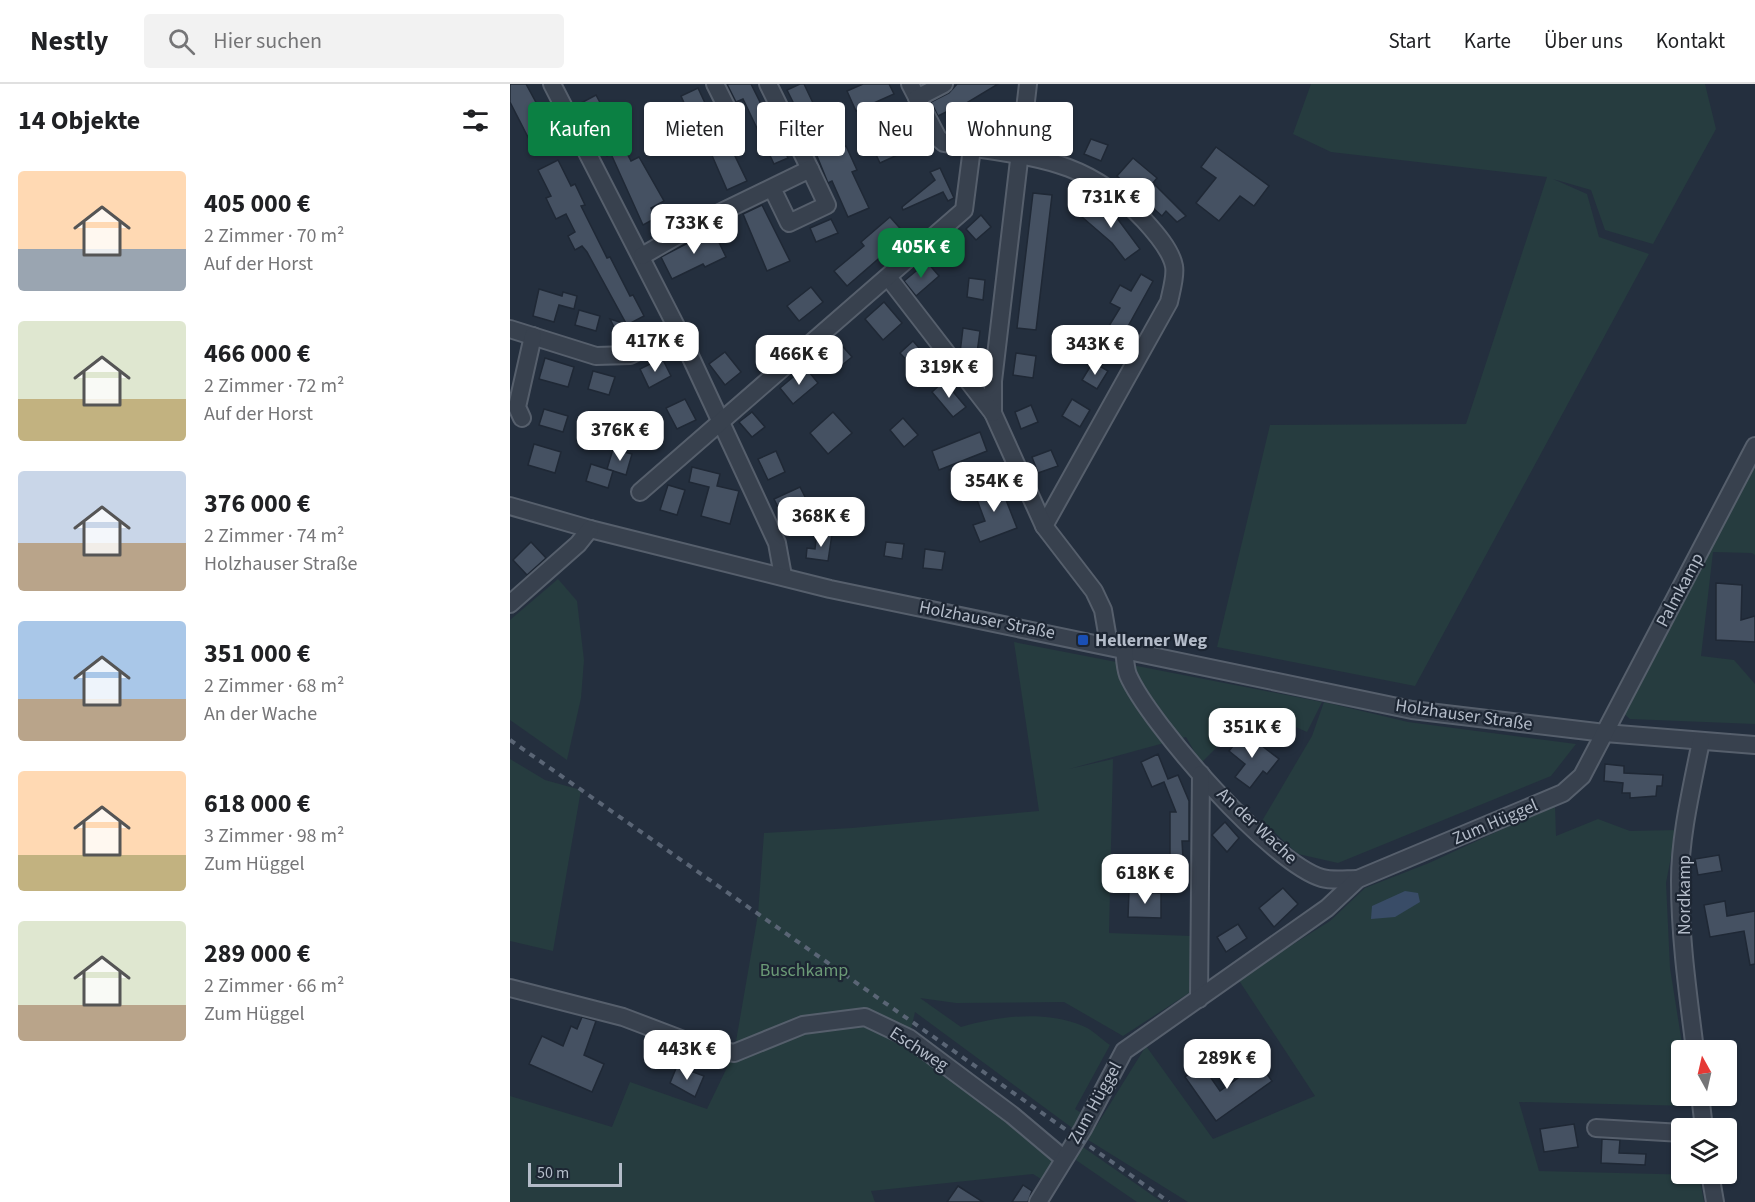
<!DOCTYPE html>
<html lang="de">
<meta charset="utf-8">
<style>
:root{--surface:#fff;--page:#f2f2f2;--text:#202124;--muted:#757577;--line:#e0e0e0;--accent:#0b8043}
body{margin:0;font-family:"Source Sans 3",sans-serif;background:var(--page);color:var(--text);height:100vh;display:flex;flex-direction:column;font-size:22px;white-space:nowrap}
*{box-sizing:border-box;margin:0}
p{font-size:20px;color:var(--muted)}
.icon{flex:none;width:33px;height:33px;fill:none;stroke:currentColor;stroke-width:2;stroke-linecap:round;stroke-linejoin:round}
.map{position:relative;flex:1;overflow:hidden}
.details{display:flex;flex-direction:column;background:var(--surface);width:510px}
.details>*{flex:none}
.top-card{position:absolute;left:18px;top:18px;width:570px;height:54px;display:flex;gap:12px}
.needle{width:39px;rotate:352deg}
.buttons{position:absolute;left:1161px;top:956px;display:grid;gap:12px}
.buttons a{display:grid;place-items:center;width:66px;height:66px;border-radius:6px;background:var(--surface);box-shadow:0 2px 4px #0004;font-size:30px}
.scale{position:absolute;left:18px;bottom:15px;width:94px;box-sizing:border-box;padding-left:6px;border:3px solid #b4bcc9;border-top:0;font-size:16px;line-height:21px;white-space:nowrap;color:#b4bcc9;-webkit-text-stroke:4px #1d2633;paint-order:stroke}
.price{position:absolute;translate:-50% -51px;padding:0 14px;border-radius:12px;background:#fff;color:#222;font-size:20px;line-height:39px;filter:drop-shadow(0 2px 3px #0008)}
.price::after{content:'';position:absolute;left:50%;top:36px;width:18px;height:14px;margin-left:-9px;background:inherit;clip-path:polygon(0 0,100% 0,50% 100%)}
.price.selected{background:var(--accent);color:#fff}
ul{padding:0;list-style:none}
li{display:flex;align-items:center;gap:18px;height:150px;padding:0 18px}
li span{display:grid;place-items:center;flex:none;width:168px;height:120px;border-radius:6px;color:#555}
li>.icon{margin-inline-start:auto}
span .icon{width:72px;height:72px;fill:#fffc;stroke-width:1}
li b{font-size:26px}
h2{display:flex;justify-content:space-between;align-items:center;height:72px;padding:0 18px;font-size:26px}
.tag{padding:0 21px;border-radius:6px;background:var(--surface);box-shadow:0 2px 4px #0004;font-size:21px;line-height:54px}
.tag.selected{background:var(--accent);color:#fff}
header{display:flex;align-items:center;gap:36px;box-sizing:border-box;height:84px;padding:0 30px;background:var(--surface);border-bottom:2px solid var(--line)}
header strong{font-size:28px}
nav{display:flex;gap:33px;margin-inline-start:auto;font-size:21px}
.search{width:420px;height:54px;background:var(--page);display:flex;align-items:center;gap:15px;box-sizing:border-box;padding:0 21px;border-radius:6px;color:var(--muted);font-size:22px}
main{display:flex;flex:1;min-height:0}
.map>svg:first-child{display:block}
.green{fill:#263c3f}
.water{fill:#394c67}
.building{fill:#455162;stroke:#1f2835;stroke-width:1.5}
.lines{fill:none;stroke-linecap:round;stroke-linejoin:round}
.minor-casing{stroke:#565f6c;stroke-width:20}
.minor{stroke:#38414e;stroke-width:16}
.rail{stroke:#5a6575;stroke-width:4;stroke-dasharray:6 6;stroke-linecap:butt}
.transit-dot{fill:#1a4fb4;stroke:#1d2633;stroke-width:2}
.labels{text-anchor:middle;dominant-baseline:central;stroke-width:4.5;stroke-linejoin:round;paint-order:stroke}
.street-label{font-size:18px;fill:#b4bcc9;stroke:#1d2633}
.poi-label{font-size:18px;font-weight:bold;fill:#b4bcc9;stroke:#1d2633;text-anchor:start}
.park-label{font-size:18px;fill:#6b9a76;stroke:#1d2633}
</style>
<header>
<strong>Nestly</strong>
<div class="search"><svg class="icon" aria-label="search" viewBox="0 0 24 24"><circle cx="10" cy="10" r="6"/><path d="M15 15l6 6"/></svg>Hier suchen</div>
<nav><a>Start</a><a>Karte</a><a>Über uns</a><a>Kontakt</a></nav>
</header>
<main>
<section class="details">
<h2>14 Objekte<svg class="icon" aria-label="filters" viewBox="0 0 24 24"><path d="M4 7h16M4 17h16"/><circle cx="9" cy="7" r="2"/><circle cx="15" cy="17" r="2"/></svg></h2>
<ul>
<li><span style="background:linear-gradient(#ffd9b3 65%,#9aa5b1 0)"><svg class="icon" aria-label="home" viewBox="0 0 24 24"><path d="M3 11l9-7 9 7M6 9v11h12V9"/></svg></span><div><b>405 000 €</b><p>2 Zimmer · 70 m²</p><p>Auf der Horst</p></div></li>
<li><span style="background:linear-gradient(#dfe7d0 65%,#c2b280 0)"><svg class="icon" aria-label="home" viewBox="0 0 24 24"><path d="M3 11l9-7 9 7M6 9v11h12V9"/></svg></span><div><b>466 000 €</b><p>2 Zimmer · 72 m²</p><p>Auf der Horst</p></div></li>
<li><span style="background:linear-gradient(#c9d6e8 60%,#b9a48a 0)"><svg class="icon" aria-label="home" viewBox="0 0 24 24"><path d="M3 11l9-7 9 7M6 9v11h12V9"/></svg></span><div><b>376 000 €</b><p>2 Zimmer · 74 m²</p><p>Holzhauser Straße</p></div></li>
<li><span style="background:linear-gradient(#a9c7e8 65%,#b9a48a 0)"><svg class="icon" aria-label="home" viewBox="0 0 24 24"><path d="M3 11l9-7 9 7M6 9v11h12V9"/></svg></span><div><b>351 000 €</b><p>2 Zimmer · 68 m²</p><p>An der Wache</p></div></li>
<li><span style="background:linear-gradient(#ffd9b3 70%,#c2b280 0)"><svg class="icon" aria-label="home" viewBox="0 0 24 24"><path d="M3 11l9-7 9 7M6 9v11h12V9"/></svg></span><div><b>618 000 €</b><p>3 Zimmer · 98 m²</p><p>Zum Hüggel</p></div></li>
<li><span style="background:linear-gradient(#dfe7d0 70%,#b9a48a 0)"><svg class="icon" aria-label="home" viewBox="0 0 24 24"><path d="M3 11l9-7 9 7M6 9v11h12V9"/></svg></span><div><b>289 000 €</b><p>2 Zimmer · 66 m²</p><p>Zum Hüggel</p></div></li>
</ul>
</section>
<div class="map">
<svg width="1245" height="1118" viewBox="0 0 1245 1118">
<rect width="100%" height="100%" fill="#242f3e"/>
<g class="green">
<path d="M801,0h394l11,45 -63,115 -48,-14 -14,-40 -38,-11 34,15 12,43 50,17 -234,432 -198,-39 53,-222 196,-1 81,-247 -216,-25 -38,-18z"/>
<path d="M1245,378v93l-3,-2 -39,-1 -12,104 33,4 21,24v40l-125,-5 -9,-8z"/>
<path d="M48,495l19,22 7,59 -3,38 -14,62 -57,-40v-100z"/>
<path d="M504,558l308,60 -15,30 -52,-23 -54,54 -15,-26 -117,32 44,-10 -4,174 82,3 -2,57 -66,43 -59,-34 -108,1 -36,-5 41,29c38,-11 84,-17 122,-1 10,4 18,13 27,19l-35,64 8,5 -8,16 -160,-118 -6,26 154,120 -14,26 -16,-10 -162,17 4,11h-365v-106l102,31 18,-45 77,27 27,-56 24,-139 6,-81 88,-5 187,-17z"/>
<path d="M814,618l84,20 168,22 -25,32 -213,87 -40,-9 -36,-33 50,-85z"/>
<path d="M0,675l35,21 36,10 -28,161 -43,-10z"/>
<path d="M1045,721l1,31 42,-17 32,12 46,-1 -10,53 4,85 13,82 -1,45h8l2,11 -173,-4 20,69 160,4 5,27h-516l-103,-64 12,-13 49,-79 67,93 102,-43 -77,-117 92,-58 35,-33 64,-25z"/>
<path d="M570,1061l82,57h-25l-64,-44z"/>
</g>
<path class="water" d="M895,807l13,2 2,9 -25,15 -24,2 1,-13z"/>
<g class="building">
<path d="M0,0h16l26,48 -21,11 -21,-41z"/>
<path d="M217,0h24l37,74 -14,6 -31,-65 -7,3z"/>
<path d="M290,0h4l9,19 -16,7 -10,-20z"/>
<path d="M353,0h26l5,10 -38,17 -9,-20z"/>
<path d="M447,0h41l-43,26 -1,-2 -16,8 -7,-14 18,-9z"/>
<path d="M188,4l15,32 4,-1 30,62 -20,9 -33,-76 -4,2 -9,-20z"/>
<path d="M86,11l35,66 8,-4 25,44 -13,7 5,10 -13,7 -32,-71 -4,2 -26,-53z"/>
<path d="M485,25l9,15 -19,9 -8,-15z"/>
<path d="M540,28l19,3 -5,32 -19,-3z"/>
<path d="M310,39l13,29 13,-6 11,24 -5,2 17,36 -21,9 -16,-36 -4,2 -22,-54z"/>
<path d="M398,41l9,21 -37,17 -10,-21z"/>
<path d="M581,55l17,6 -7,16 -17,-7z"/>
<path d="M706,63l53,39 -15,20 -14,-10 -21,25 -23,-18 20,-25 -15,-11z"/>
<path d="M623,74l24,20 -4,5 33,33 -9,6 -11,-11 -4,5 -45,-40z"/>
<path d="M48,76l13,26 4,-2 10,21 -4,1 26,52 3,-1 20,39 3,-1 11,21 -17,9 -40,-73 -5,-6 -7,4 -7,-14 7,-4 -9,-18 -10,5 -10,-21 5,-2 -13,-26z"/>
<path d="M430,84l14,30 -6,3 -5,-9 -40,18 -1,-3 33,-27 -5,-8z"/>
<path d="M523,109l19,2 -16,135 -19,-2z"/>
<path d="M586,116l21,18 23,31 -15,11 -13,-17 -30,-26z"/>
<path d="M252,121l28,56 -23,10 -24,-57z"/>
<path d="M471,131l10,12 -15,13 -10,-11z"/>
<path d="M380,133l16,18 -59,51 -13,-15 30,-25 -3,-4z"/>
<path d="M321,135l7,14 -22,9 -6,-14z"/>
<path d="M203,146l13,27 -21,10 -2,-3 -31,15 -11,-22z"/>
<path d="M417,178l12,14 -23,20 -12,-15z"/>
<path d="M631,190l12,7 -37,67 -15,-9 19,-31 -10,-5 10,-18 11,6z"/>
<path d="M459,194l16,2 -2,20 -16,-3z"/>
<path d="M301,203l12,15 -24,19 -12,-15z"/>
<path d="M29,205l23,7 1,-4 14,4 -3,13 -15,-4 -5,17 -21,-6z"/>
<path d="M374,218l18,21 -19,17 -18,-21z"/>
<path d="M69,226l21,6 -4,15 -21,-6z"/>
<path d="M100,235l16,5 3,7 -10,5z"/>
<path d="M453,244l17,3 -4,29 -12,-1 -4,-6z"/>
<path d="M327,256l15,17 -16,13 -14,-17z"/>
<path d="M403,257l19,22 -13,11 -19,-21z"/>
<path d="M215,268l16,20 -16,13 -16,-21z"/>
<path d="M506,269l20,3 -3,22 -20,-3z"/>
<path d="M35,274l29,9 -6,20 -29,-8z"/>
<path d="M152,274l9,18 -22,12 -9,-19z"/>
<path d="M583,278l15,9 -11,18 -15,-9z"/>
<path d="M295,283l13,16 -25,21 -13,-16z"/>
<path d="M83,287l22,6 -6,18 -21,-6z"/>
<path d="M434,297l22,26 -13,10 -21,-25z"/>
<path d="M175,315l11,21 -19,9 -11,-21z"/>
<path d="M562,315l18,11 -10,17 -18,-11z"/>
<path d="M521,321l7,17 -17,7 -6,-17z"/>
<path d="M34,325l24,7 -5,16 -24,-7z"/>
<path d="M242,328l13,15 -13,10 -13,-15z"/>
<path d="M323,328l19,21 -24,21 -18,-21z"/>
<path d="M393,334l15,17 -14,12 -14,-17z"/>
<path d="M470,348l7,19 -48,19 -7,-19z"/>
<path d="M24,360l27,8 -6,21 -27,-8z"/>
<path d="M103,365l19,5 -6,21 -19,-6z"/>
<path d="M541,366l7,16 -20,7 -6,-16z"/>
<path d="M266,367l9,21 -17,8 -10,-21z"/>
<path d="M81,380l22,7 -5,17 -22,-7z"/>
<path d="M182,383l28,7 -3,12 22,5 -9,33 -29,-8 8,-29 -20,-5z"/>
<path d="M489,398l18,46 -37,14 -7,-17 12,-4 -11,-29z"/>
<path d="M158,401l17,5 -8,25 -17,-5z"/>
<path d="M290,403l8,16 -26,12 -8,-16z"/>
<path d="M307,448l15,2 -4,27 -22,-3 1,-10 8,1z"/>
<path d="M21,458l15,16 -19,17 -14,-15z"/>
<path d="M376,458l18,2 -2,15 -18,-3z"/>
<path d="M415,465l20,3 -3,18 -19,-2z"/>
<path d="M1206,499l26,2 -1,35 14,-4v26l-39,-2z"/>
<path d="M734,648l35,27 -12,15 -4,-3 -13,17 -15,-11 10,-13 -16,-13z"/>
<path d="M648,670l10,25 10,-4 11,26v40h-7l1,17h-13v-46h6l-12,-30 -12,5 -11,-25z"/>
<path d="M1095,680l19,2v7l39,2 -1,11h-5l-1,10 -26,2v-5h-8l1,-10 -19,-2z"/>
<path d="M715,738l14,16 -12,14 -15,-17z"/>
<path d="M1209,771l3,16 -24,4 -3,-16z"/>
<path d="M773,804l15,16 -24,23 -15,-19z"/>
<path d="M619,808l32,1v25l-33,-1z"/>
<path d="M1215,817l2,15 28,-5v53l-5,1 -6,-34 -34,6 -6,-32z"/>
<path d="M728,840l9,14 -21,14 -9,-15z"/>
<path d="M72,933l14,4 -12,34 20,9 -12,28 -63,-28 13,-28 21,10 8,-20 6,3z"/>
<path d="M749,979l13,18 -56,40 -31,-44 17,-12 18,26z"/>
<path d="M167,982l27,10 -9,21 -25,-14z"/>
<path d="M1064,1040l4,23 -34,5 -4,-23z"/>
<path d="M1092,1055l18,1 -1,13 27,1 -1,11 -44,-2z"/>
<path d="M513,1101l9,6 -4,11h-16z"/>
<path d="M448,1102l25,16h-36z"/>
</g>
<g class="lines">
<defs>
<g id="minor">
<path d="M42,0l127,248 98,211 6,33"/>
<path d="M205,0l12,24"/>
<path d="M258,0l42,85"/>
<path d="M400,0l28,54 6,5c83,15 138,11 200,77 11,12 27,30 30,46 2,10 -3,26 -5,36l-125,224"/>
<path d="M518,0l-35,297v32l51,113 50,65 9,19 6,35"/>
<path d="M407,14l27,-14"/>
<path d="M132,172l61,-35 107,-52 17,36 -38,18 -17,-35"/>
<path d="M378,193l105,136"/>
<path d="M0,245l86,27 34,-1 49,-23"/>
<path d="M12,334l-5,-11 16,-71"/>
<path d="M130,408l324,-282 8,-62"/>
<path d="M0,422l80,23 240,60 582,121 193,23 150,12"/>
<path d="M0,520l68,-60 12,-15"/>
<path d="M614,564c1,8 1,19 4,27 21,48 144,189 194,203 10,3 25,1 36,1"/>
<path d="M0,904l113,29 71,27 40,9 69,-28 62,-8 44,21 103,77 51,43"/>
<path d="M689,915l2,-225"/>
<path d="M1185,966c-7,-56 -15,-112 -15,-169 0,-46 12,-94 21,-140"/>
<path d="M1190,1011l4,33"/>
<path d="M1086,1044l86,5"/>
<path d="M1200,1089l5,29"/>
<path d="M528,1118l45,-73 41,-78 203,-143 31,-29 205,-86 19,-17 173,-330"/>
</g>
</defs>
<use href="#minor" class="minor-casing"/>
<use href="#minor" class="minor"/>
<path class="rail" d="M0,656l659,462"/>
</g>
<rect class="transit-dot" x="567" y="550" width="12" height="12" rx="3"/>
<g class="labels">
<g class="street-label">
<text transform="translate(1170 506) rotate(-62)">Palmkamp</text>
<text transform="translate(477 536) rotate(11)">Holzhauser Straße</text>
<text transform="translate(954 631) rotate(8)">Holzhauser Straße</text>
<text transform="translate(985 738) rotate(-23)">Zum Hüggel</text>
<text transform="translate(747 742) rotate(43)">An der Wache</text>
<text transform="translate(1174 811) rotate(-90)">Nordkamp</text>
<text transform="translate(409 965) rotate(33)">Eschweg</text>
<text transform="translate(585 1019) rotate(-61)">Zum Hüggel</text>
</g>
<g class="poi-label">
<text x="585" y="556">Hellerner Weg</text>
</g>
<g class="park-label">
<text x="294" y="886">Buschkamp</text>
</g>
</g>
</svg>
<div class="buttons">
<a><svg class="needle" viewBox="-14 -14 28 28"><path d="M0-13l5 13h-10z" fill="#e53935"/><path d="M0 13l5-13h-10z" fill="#757577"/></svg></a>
<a><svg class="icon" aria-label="layers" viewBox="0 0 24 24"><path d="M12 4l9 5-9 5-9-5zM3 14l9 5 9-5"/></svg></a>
</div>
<div class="scale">50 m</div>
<b class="price" style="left:601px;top:145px">731K €</b>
<b class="price" style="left:184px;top:171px">733K €</b>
<b class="price selected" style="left:411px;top:195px">405K €</b>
<b class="price" style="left:145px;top:289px">417K €</b>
<b class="price" style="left:585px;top:292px">343K €</b>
<b class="price" style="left:289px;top:302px">466K €</b>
<b class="price" style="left:439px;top:315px">319K €</b>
<b class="price" style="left:110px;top:378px">376K €</b>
<b class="price" style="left:484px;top:429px">354K €</b>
<b class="price" style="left:311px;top:464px">368K €</b>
<b class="price" style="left:742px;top:675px">351K €</b>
<b class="price" style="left:635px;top:821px">618K €</b>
<b class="price" style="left:177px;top:997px">443K €</b>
<b class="price" style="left:717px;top:1006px">289K €</b>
<div class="top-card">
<a class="tag selected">Kaufen</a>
<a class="tag">Mieten</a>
<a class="tag">Filter</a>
<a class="tag">Neu</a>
<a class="tag">Wohnung</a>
</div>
</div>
</main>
